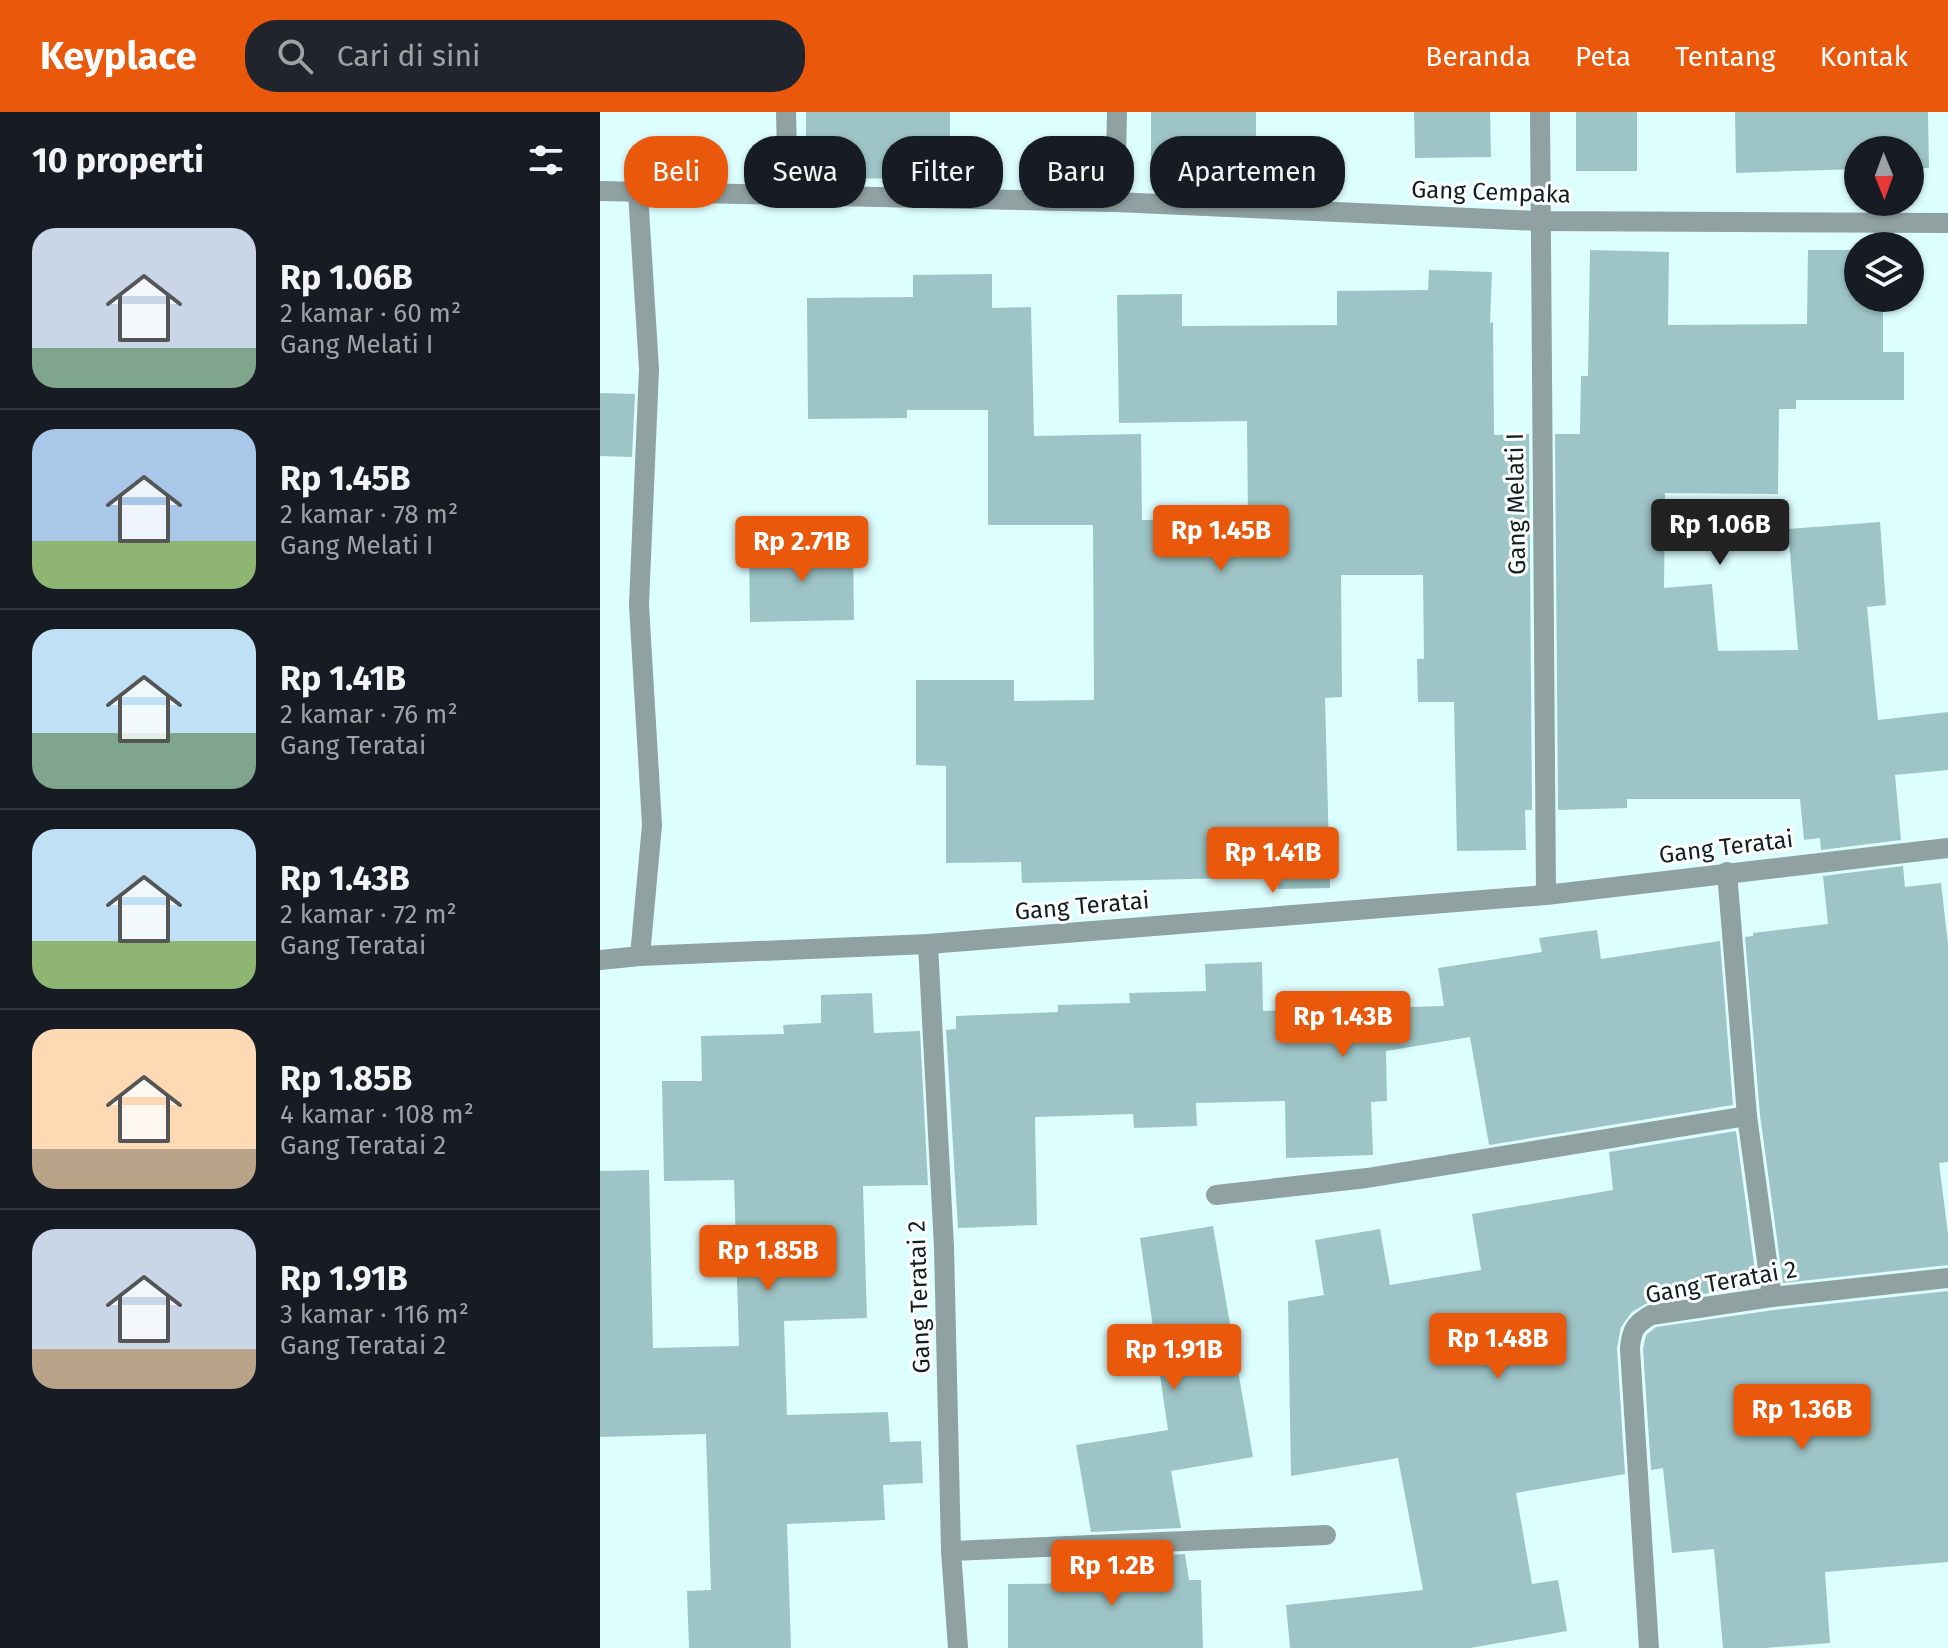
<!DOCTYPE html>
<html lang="id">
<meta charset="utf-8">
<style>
:root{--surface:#171b24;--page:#20242c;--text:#f1f3f6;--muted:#9ea1a6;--line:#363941;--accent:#ea580c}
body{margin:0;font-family:"Fira Sans",sans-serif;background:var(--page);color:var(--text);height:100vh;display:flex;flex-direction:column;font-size:30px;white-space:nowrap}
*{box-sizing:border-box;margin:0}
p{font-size:26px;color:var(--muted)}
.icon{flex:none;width:44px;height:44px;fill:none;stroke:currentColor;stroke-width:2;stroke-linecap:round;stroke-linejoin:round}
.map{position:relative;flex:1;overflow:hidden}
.drawer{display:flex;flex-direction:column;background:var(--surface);width:600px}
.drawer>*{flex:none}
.hud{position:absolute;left:24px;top:24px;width:760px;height:72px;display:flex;gap:16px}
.needle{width:52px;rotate:179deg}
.buttons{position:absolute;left:1244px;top:24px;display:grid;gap:16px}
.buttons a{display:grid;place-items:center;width:80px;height:80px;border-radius:50%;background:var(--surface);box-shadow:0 2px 6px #0004;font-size:40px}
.price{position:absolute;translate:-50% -68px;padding:0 18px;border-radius:8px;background:var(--accent);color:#fff;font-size:26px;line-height:52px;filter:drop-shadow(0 2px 4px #0008)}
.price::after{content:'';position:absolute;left:50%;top:48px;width:24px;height:18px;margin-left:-12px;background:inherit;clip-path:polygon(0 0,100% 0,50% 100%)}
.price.on{background:#222;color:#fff}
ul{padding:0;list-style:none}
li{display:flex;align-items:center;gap:24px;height:200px;padding:0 32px}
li+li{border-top:2px solid var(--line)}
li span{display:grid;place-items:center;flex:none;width:224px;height:160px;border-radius:24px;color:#555}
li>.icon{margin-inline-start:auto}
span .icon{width:96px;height:96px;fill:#fffc;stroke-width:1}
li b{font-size:34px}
h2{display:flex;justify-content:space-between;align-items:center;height:96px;padding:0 32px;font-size:34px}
.pill{padding:0 28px;border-radius:32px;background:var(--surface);box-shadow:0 2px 6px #0004;font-size:28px;line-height:72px}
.pill.on{background:var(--accent);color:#fff}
header{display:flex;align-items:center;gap:48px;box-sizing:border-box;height:112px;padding:0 40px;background:var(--accent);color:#fff}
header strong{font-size:38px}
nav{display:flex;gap:44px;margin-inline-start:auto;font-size:28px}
.search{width:560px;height:72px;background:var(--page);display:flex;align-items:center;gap:20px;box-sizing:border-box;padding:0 28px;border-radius:32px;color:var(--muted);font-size:30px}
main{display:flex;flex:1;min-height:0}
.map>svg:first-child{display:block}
.building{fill:#9dc4c6}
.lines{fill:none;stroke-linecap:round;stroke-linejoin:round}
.minor{stroke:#90a1a1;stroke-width:20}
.labels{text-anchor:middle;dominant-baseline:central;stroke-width:6;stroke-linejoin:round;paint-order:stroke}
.street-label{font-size:24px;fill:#102020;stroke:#fff}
</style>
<header>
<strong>Keyplace</strong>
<div class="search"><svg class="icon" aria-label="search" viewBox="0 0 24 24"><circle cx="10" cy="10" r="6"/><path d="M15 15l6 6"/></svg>Cari di sini</div>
<nav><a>Beranda</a><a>Peta</a><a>Tentang</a><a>Kontak</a></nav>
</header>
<main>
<section class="drawer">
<h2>10 properti<svg class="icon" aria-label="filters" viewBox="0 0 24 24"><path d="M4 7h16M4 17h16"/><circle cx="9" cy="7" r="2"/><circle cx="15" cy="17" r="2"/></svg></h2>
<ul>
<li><span style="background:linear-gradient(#c9d6e8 75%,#7fa58c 0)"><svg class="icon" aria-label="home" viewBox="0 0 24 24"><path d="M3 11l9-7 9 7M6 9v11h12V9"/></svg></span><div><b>Rp 1.06B</b><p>2 kamar · 60 m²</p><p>Gang Melati I</p></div></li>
<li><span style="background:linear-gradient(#a9c7e8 70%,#8fb573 0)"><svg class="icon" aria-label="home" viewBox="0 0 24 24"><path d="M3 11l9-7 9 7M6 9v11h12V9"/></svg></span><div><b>Rp 1.45B</b><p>2 kamar · 78 m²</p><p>Gang Melati I</p></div></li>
<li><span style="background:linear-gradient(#bfe0f5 65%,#7fa58c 0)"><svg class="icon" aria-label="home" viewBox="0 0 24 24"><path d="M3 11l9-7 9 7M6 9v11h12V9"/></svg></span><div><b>Rp 1.41B</b><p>2 kamar · 76 m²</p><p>Gang Teratai</p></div></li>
<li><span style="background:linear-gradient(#bfe0f5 70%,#8fb573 0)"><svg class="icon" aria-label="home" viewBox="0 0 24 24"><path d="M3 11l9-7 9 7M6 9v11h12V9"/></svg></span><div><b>Rp 1.43B</b><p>2 kamar · 72 m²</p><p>Gang Teratai</p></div></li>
<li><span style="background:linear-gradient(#ffd9b3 75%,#b9a48a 0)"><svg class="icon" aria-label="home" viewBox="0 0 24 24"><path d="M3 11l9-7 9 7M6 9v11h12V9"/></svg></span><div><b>Rp 1.85B</b><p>4 kamar · 108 m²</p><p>Gang Teratai 2</p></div></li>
<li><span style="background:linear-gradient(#c9d6e8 75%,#b9a48a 0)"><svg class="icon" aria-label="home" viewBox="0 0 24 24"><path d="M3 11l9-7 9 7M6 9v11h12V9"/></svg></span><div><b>Rp 1.91B</b><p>3 kamar · 116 m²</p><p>Gang Teratai 2</p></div></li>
</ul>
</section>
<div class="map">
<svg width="1348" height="1536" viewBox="0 0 1348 1536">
<rect width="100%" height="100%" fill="#ddfeff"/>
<g class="building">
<path d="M206,0h144v66l-144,1z"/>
<rect x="551" y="0" width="105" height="48"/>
<path d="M814,0h76l1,45 -76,1z"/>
<rect x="976" y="0" width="61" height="59"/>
<path d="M1135,0h193l1,56h-19v-18h-52v19l-122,4z"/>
<path d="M990,138l79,2 -1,73 139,-1 1,-74h50v48h25v54h21v48h-108v9h-17l-1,85 -113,-1 -1,95 48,-4 6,67 80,-1 -10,-121 92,-7 6,83 -19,2 11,113 70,-8v58l-53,5 6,65 -80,10 -1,-12 -16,2 -4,-41h-173v9l-69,2 -3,-376h25l1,-58h7z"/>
<path d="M829,158l63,2 -2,51 3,-1 1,113 35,-1 3,376h-7l1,40 -69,1 -3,-149h-36l-1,-43h7l-1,-84h-82l1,122 -17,1 5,190 -52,1 -1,-12 -255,6 -1,-21 -75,1v-97l-30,-1v-85h98v21l80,-1 -1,-175h-105v-115h-81v8l-99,1 -1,-121 106,-1v-22l79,-1v34l39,-1 3,129 107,-2 1,86 106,-1 -1,-98 -128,2 -2,-128 65,-1v32l155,-1v-34l91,-1z"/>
<path d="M0,281l35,1 -3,63 -32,-1z"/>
<path d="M253,434l1,74 -104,2 -1,-74z"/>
<path d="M1303,754l2,21 36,-4 7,61v218l-9,1 9,71v31l-165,18 -23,-168 -15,-178 8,-1v-3l75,-9 -5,-48z"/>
<path d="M997,818l4,29 119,-18 13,164 -244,40 -19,-108 -84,14 1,50 -16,1 2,53 -87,3 -1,-57 -89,2 1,23 -63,2 -1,-14 -98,3 2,108 -79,3 -12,-198 10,-1v-13l102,-4v-7l72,-2 -1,-10 77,-2 -1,-27 57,-2 1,49 181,-5 -6,-38 104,-16 -3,-14z"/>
<path d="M272,881l2,40 46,-2 8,154 -65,1 4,132 -83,3 3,94 101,-3 2,30 31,-1 2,42 -40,2 2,35 -98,4 4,124h-102l-2,-57 24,-1 -5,-156 -106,3v-266l49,-1 4,178 86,-2 -5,-166 -70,1 -2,-100h40l-1,-45 83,-2 -1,-9 38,-2v-28z"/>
<path d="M1136,1019l21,155 -108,16 -17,10 -11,15 -4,21 8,126 -109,19 16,91 26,-4 9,51 -97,17h-180l-4,-43 137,-15 -25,-132 -107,18 -3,-175 36,-6 -9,-55 65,-11 10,56 91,-15 -9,-56 141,-24 -4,-38z"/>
<path d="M613,1114l40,231 -82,14 10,57 -90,4 -15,-87 92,-15 -28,-192z"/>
<path d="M1348,1179v271l-123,10 5,71 -65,5h-42l-9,-99 -42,4 -9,-85 -12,2 -8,-121 3,-14 10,-8 118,-17z"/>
<path d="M585,1442l4,26h12l2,68h-195v-64l91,-1 -4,-25z"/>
</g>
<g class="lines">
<g class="minor">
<path d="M186,0l2,84"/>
<path d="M940,0l6,783"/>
<path d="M0,79l515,11 424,19 409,2"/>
<path d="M38,81l11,176 -10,236 13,220 -12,131"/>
<path d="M515,90l2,-90"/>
<path d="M1127,760l20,244 25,181"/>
<path d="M328,832l16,303 7,304 7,97"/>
<path d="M0,848l40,-4 288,-12 618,-49 402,-47"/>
<path d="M616,1083l151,-17 380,-62"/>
<path d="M351,1439l375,-16"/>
<path d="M1049,1536l-19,-299c1,-18 5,-25 21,-34l121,-18 176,-19"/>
</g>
</g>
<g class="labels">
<g class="street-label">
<text transform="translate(891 80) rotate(2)">Gang Cempaka</text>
<text transform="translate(916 392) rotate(-91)">Gang Melati I</text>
<text transform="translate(1126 735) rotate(-7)">Gang Teratai</text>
<text transform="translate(482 794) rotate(-5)">Gang Teratai</text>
<text transform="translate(1121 1170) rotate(-10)">Gang Teratai 2</text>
<text transform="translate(319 1185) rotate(-92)">Gang Teratai 2</text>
</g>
</g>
</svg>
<div class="buttons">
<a><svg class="needle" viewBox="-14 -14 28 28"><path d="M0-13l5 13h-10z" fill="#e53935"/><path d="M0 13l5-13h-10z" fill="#9ea1a6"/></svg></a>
<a><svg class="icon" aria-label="layers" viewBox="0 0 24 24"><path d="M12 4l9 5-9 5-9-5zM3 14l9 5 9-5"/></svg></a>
</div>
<b class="price on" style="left:1120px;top:455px">Rp 1.06B</b>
<b class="price" style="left:621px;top:461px">Rp 1.45B</b>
<b class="price" style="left:202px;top:472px">Rp 2.71B</b>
<b class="price" style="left:673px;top:783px">Rp 1.41B</b>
<b class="price" style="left:743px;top:947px">Rp 1.43B</b>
<b class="price" style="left:168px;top:1181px">Rp 1.85B</b>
<b class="price" style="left:898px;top:1269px">Rp 1.48B</b>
<b class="price" style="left:574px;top:1280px">Rp 1.91B</b>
<b class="price" style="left:1202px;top:1340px">Rp 1.36B</b>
<b class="price" style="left:512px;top:1496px">Rp 1.2B</b>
<div class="hud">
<a class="pill on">Beli</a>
<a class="pill">Sewa</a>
<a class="pill">Filter</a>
<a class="pill">Baru</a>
<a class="pill">Apartemen</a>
</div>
</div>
</main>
